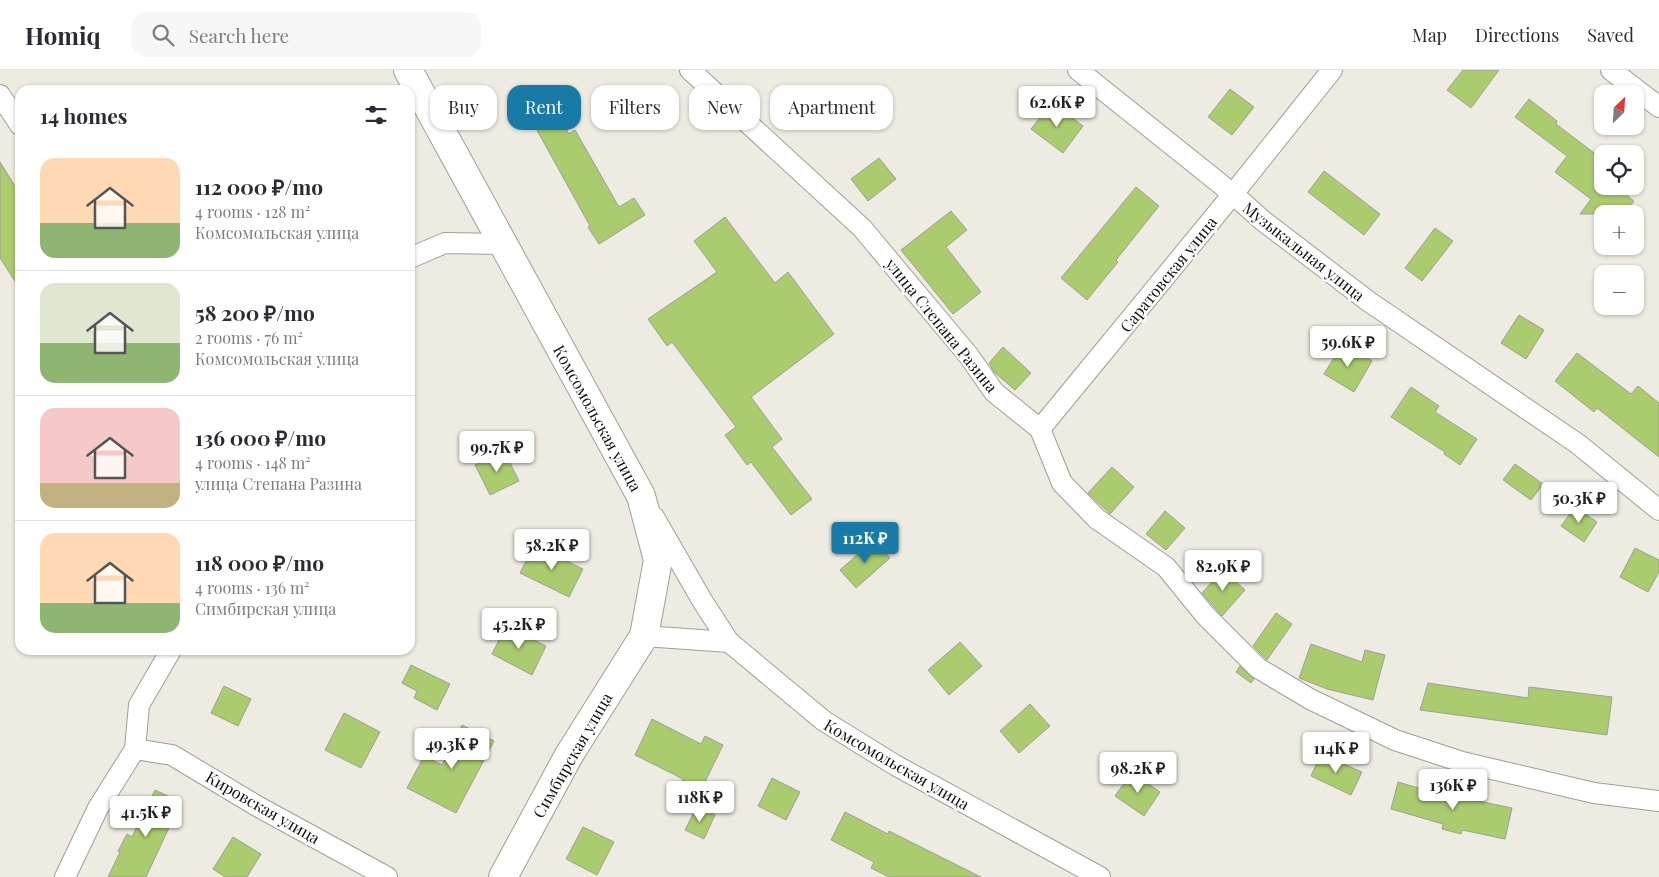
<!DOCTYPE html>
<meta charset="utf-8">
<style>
:root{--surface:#fff;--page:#f7f7f7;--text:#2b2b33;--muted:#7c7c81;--line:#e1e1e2;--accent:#187aa6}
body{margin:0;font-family:"Playfair Display",serif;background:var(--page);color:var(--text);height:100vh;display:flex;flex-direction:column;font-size:19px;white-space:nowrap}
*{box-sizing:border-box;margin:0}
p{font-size:16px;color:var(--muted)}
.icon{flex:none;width:28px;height:28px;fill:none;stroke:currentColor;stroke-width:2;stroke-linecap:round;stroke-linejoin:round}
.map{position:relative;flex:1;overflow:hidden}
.sheet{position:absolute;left:15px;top:15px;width:400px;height:570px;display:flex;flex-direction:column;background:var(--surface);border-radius:15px;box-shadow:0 1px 4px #0004}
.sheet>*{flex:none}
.banner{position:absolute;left:430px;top:15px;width:475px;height:45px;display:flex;gap:10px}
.needle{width:32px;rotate:25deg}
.fabs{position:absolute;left:1594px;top:15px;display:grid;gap:10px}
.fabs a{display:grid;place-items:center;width:50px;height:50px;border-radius:10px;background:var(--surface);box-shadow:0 1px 4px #0004;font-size:25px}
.price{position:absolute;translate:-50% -42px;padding:0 11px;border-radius:5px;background:#fff;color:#222;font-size:16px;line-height:32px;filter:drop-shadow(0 1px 2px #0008)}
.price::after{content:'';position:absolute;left:50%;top:30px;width:15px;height:11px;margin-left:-8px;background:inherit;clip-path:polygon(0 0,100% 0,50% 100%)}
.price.active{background:var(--accent);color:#fff}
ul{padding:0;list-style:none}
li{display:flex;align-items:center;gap:15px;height:125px;padding:0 25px}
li+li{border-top:1px solid var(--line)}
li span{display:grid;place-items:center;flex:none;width:140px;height:100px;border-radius:15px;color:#555}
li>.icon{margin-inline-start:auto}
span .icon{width:60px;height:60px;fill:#fffc;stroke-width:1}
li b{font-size:21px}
h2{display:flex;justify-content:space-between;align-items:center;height:60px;padding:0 25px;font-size:21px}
.tag{padding:0 18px;border-radius:15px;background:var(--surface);box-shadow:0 1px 4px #0004;font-size:18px;line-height:45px}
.tag.active{background:var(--accent);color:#fff}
header{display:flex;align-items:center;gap:30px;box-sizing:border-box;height:70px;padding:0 25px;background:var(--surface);border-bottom:1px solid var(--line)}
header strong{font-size:24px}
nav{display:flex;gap:28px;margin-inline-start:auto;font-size:18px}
.search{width:350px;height:45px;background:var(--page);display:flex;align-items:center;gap:12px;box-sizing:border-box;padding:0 18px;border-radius:15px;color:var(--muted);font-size:19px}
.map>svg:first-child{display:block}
.building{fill:#aacb6e;stroke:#9da198}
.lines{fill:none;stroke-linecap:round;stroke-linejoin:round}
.street-casing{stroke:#a09e95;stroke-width:22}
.secondary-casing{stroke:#a09e95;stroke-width:30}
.street{stroke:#fff;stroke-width:20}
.secondary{stroke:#fff;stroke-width:28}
.labels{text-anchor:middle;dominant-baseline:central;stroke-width:4.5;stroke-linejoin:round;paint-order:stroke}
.street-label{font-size:16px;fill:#0e0e0a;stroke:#fff}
</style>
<header>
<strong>Homiq</strong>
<div class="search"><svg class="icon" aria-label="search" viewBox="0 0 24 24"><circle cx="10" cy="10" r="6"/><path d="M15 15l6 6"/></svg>Search here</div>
<nav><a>Map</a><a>Directions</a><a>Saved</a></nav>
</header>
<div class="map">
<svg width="1659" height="807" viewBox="0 0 1659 807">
<rect width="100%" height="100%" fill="#eeece2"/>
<g class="building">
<path d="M1463,0h36l-28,38 -24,-18z"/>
<path d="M1230,19l24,18 -22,28 -24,-18z"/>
<path d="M544,20l25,44 6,-4 44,77 15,-9 11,17 -46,29 -11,-17 2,-1 -68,-123z"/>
<path d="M1529,29l28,22 -1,3 46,35v27h13l19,15 -10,13h-44l11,-15 -36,-27 12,-16 -52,-39z"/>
<path d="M1052,32l31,24 -20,27 -32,-24z"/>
<path d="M879,88l17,21 -28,22 -17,-22z"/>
<path d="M0,92l20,32v95l-20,-31z"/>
<path d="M1324,101l56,43 -16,21 -56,-43z"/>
<path d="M1136,117l23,19 -43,54 2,2 -31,38 -26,-22z"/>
<path d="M951,141l16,19 -21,17 35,45 -28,22 -52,-64z"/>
<path d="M725,147l50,66 13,-11 46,62 -83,63 31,42 -10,8 40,52 -21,16 -40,-53 -4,3 -22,-30 11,-8 -64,-85 -5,4 -19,-27 69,-47 -23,-31z"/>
<path d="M1435,158l18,13 -31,40 -17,-13z"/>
<path d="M1519,245l25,15 -18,29 -25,-16z"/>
<path d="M1343,273l29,18 -18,31 -30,-18z"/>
<path d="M1003,277l28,26 -16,17 -21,-18 -5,-9z"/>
<path d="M1577,283l54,41 7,-8 21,17v54l-62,-49 -3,4 -39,-31z"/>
<path d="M1411,317l28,19 -4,6 42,27 -17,26 -16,-11 1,-2 -54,-35z"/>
<path d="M504,381l15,30 -29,14 -15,-30z"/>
<path d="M1515,394l28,20 -12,16 -28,-20z"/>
<path d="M1112,397l22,20 -24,27 -22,-21z"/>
<path d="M1575,437l22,15 -13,20 -23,-16z"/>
<path d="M1165,441l20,17 -19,22 -20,-16z"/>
<path d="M874,470l16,18 -34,30 -16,-18z"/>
<path d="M534,475l49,24 -14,28 -49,-24z"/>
<path d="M1635,478l24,12v12l-11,20 -28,-15z"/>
<path d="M1223,500l22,20 -23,26 -20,-23z"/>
<path d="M1276,543l16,11 -25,36 -14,-14z"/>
<path d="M506,556l40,20 -14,29 -40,-21z"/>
<path d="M960,572l22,24 -33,29 -21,-25z"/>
<path d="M1311,574l51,18 3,-12 20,5 -12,45 -46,-11 -28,-11z"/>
<path d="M411,595l39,19 -13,26 -23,-12 3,-7 -15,-8z"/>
<path d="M1240,596l14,13 -3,4 -15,-11z"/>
<path d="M1428,613l100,15 1,-11 83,10 -5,38 -187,-25z"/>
<path d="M224,616l27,13 -13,27 -27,-13z"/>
<path d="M1030,634l20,22 -31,27 -19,-22z"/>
<path d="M344,643l36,19 -19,36 -36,-18z"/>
<path d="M652,649l49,25 4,-8 18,9 -23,47 -19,-9 2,-4 -48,-24z"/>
<path d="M462,655l32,16 -38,72 -49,-25 17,-32 18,9z"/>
<path d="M1321,684l41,18 -11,23 -40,-19z"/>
<path d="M1132,702l28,20 -16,24 -29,-20z"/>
<path d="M772,708l28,14 -14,28 -28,-14z"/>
<path d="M1398,712l51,15 1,-6 20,4 -1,4 43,9 -7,31 -43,-9 -1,4 -19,-5 1,-5 -52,-15z"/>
<path d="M155,720l26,12 -35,75h-38l12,-25 -2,-1 9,-17 5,3z"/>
<path d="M697,736l18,9 -11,24 -19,-9z"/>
<path d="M845,742l43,22 1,-3 92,46h-92l-18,-9 3,-6 -43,-22z"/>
<path d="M583,757l31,15 -17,33 -31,-16z"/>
<path d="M233,767l28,17 -14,23h-22l-12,-8z"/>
</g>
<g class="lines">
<defs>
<g id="street">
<path d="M690,0l172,158 107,128 25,36 46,37 22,54 35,36 69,48 39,48 53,53 52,31 85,41 67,22 132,31 65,8"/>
<path d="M1078,0l155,124 29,26 106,81 210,143 81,66"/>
<path d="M1611,0l48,37"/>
<path d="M0,25l20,30"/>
<path d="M410,188l35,-15 58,1"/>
<path d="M1040,359l193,-235 99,-124"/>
<path d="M654,447l49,85 26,40"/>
<path d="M644,566l85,6 95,79 71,44 205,112"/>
<path d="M135,679l37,6 85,51 130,71"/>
<path d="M65,807l33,-69 37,-59 4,-44 32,-55"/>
</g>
<path id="secondary" d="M408,0l233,426 17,64 -14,76 -75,119 -66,122"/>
</defs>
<use href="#street" class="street-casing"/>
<use href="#secondary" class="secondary-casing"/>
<use href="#street" class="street"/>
<use href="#secondary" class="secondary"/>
</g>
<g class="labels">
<g class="street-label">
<text transform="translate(1304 181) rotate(38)">Музыкальная улица</text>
<text transform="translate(1168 204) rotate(-51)">Саратовская улица</text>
<text transform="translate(942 255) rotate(51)">улица Степана Разина</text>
<text transform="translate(598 348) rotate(61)">Комсомольская улица</text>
<text transform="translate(572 685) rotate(-60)">Симбирская улица</text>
<text transform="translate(897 694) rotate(30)">Комсомольская улица</text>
<text transform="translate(263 737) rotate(30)">Кировская улица</text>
</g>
</g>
</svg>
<div class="fabs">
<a><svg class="needle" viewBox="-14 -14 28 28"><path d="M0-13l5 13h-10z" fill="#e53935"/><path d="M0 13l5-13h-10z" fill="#7c7c81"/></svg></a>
<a><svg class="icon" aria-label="locate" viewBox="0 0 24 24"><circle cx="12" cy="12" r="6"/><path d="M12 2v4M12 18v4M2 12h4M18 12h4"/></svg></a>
<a>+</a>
<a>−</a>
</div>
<b class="price" style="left:1057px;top:58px">62.6K ₽</b>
<b class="price" style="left:1348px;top:298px">59.6K ₽</b>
<b class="price" style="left:497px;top:403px">99.7K ₽</b>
<b class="price" style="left:1579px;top:454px">50.3K ₽</b>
<b class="price active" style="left:865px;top:494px">112K ₽</b>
<b class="price" style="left:552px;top:501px">58.2K ₽</b>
<b class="price" style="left:1223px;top:522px">82.9K ₽</b>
<b class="price" style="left:519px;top:580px">45.2K ₽</b>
<b class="price" style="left:452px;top:700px">49.3K ₽</b>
<b class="price" style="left:1336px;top:704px">114K ₽</b>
<b class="price" style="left:1138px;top:724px">98.2K ₽</b>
<b class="price" style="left:1453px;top:741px">136K ₽</b>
<b class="price" style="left:700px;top:753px">118K ₽</b>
<b class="price" style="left:146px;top:768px">41.5K ₽</b>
<div class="banner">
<a class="tag">Buy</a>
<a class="tag active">Rent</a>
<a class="tag">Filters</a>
<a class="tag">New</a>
<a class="tag">Apartment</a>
</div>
<section class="sheet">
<h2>14 homes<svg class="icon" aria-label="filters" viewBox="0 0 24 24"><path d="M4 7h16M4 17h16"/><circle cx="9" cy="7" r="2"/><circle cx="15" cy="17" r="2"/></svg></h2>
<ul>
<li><span style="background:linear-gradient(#ffd9b3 65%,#8fb573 0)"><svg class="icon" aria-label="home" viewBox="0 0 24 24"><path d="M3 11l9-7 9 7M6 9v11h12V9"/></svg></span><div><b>112 000 ₽/mo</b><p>4 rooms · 128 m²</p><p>Комсомольская улица</p></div></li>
<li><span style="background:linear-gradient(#dfe7d0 60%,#8fb573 0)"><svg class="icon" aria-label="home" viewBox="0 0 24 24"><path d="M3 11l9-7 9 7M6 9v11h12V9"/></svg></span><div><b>58 200 ₽/mo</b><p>2 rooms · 76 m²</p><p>Комсомольская улица</p></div></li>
<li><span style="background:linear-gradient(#f6c9c9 75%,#c2b280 0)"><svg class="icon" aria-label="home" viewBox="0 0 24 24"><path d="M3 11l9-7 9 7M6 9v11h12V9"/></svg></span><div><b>136 000 ₽/mo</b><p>4 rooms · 148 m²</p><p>улица Степана Разина</p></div></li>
<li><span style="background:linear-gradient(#ffd9b3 70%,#8fb573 0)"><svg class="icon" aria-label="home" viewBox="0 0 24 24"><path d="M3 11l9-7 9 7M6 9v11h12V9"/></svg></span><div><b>118 000 ₽/mo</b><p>4 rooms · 136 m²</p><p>Симбирская улица</p></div></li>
</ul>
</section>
</div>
